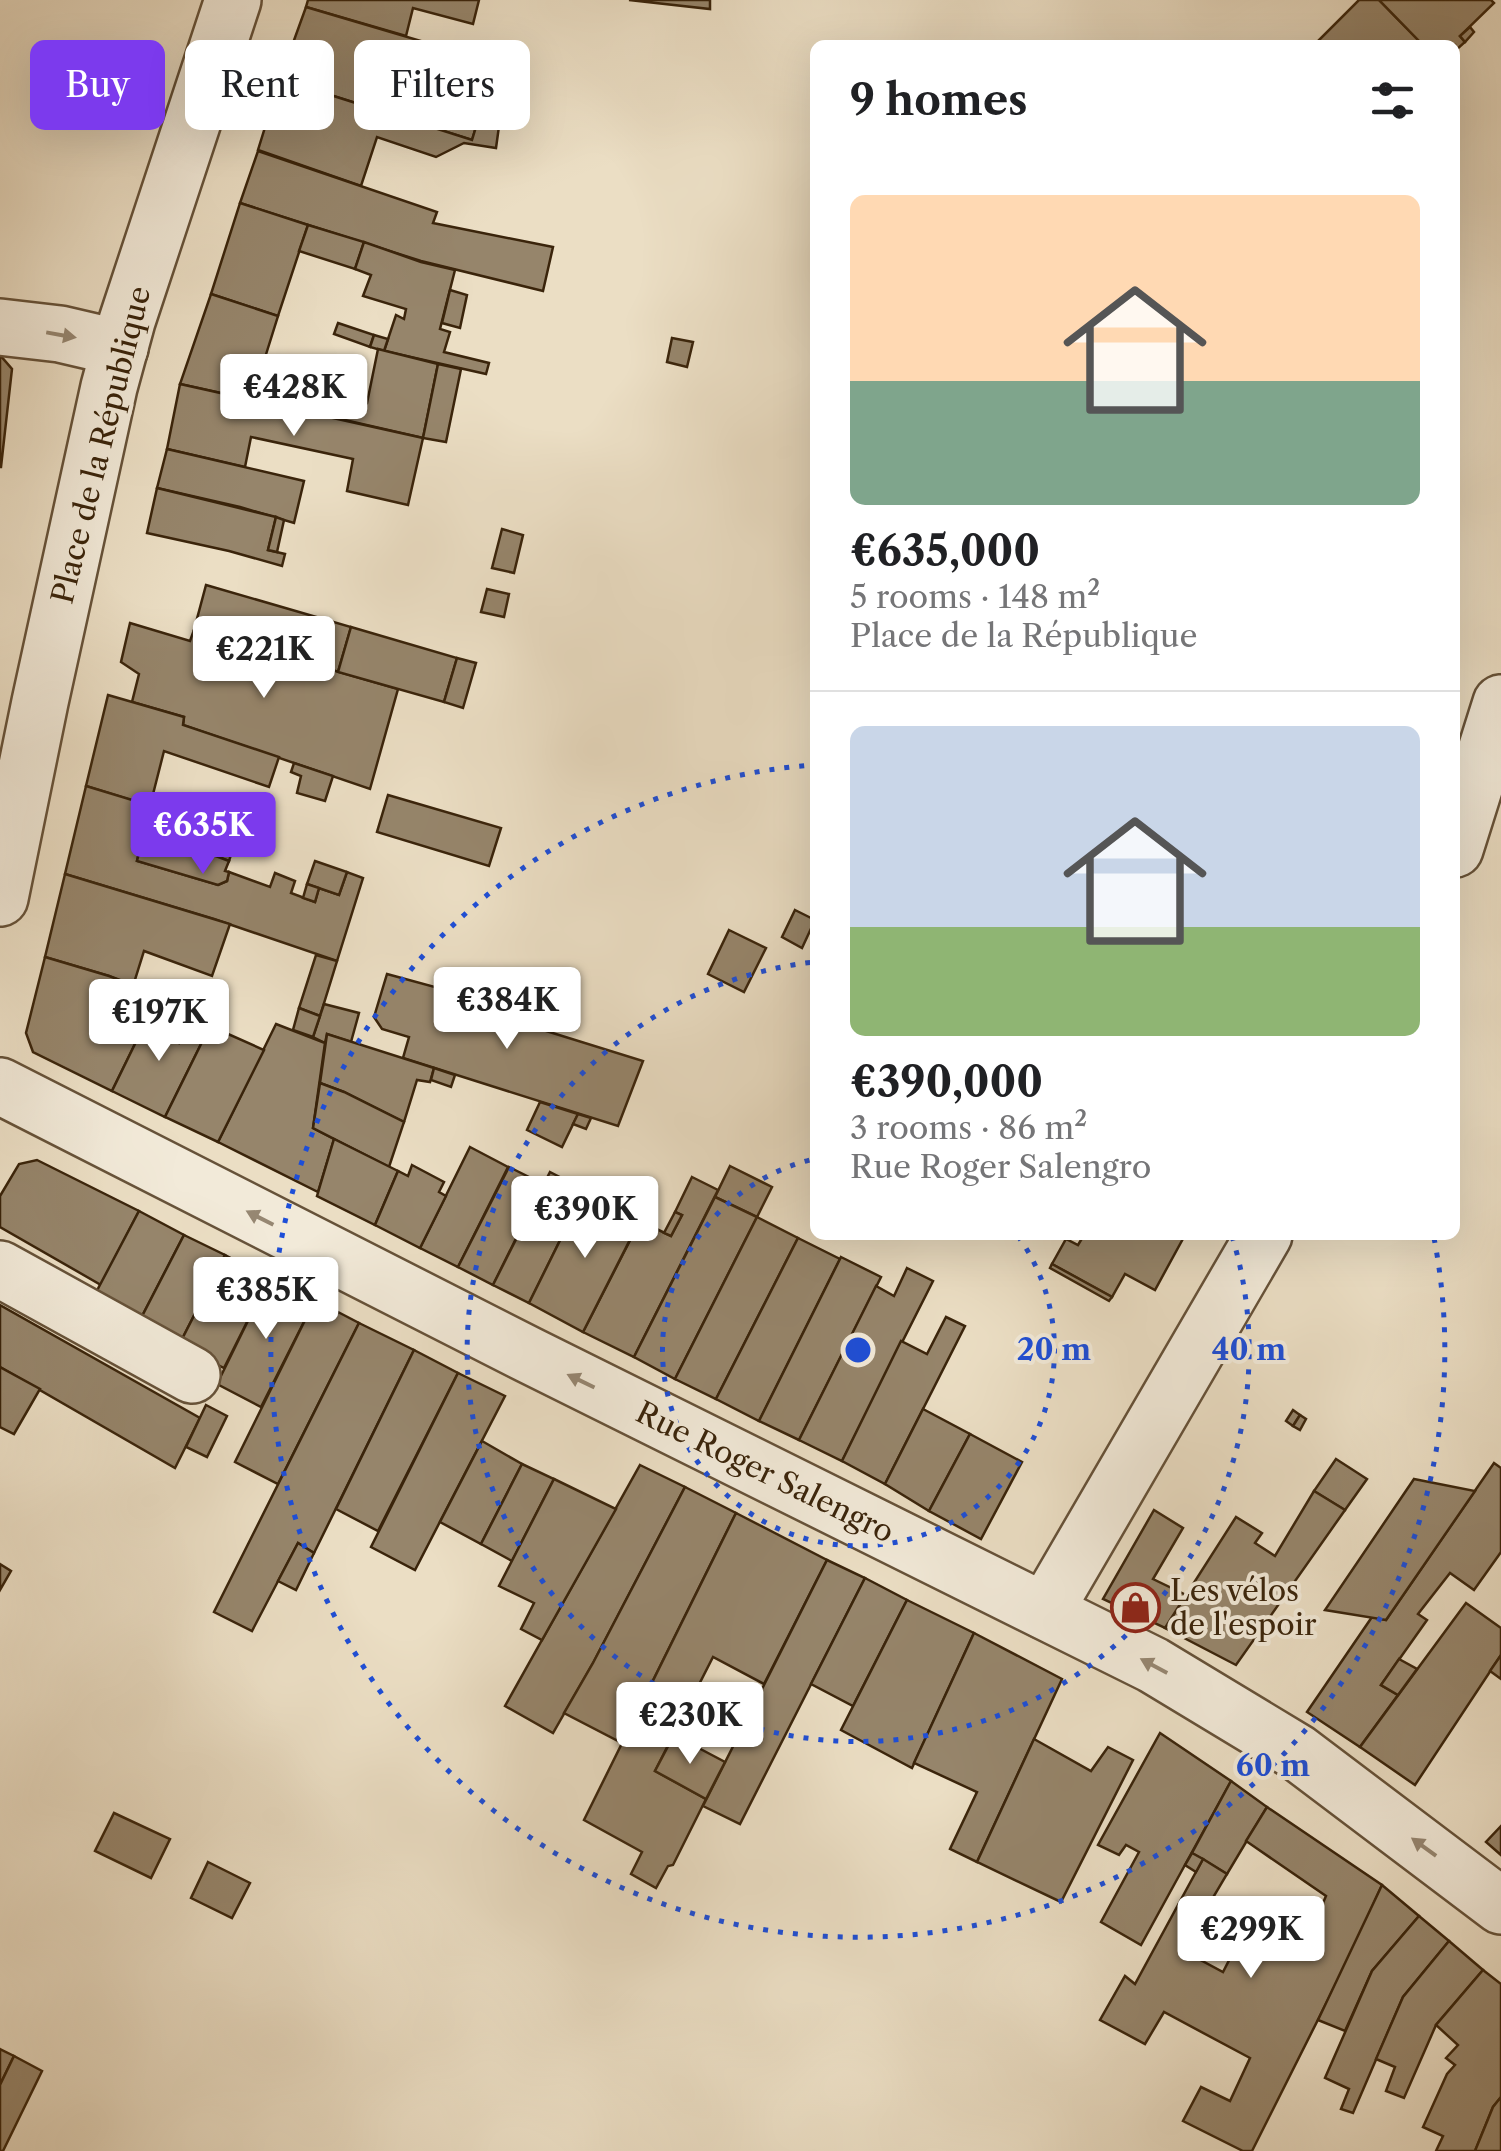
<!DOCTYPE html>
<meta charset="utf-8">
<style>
:root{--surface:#fff;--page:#f6f6f6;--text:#202124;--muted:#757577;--line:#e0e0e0;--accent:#7c3aed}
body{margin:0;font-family:"Libre Caslon Text",serif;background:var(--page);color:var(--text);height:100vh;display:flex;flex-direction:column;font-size:38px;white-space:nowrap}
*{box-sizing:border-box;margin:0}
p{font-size:32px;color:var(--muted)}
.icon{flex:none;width:55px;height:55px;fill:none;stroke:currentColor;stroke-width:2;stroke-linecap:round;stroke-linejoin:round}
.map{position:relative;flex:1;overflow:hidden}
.drawer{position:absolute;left:810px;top:40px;width:650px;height:1200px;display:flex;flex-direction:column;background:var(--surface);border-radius:15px;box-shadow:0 10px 40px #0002}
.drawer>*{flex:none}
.banner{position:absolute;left:30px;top:40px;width:630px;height:90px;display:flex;gap:20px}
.price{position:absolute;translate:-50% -85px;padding:0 22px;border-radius:10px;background:#fff;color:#222;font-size:32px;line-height:65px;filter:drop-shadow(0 2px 5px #0008)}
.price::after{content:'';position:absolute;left:50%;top:60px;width:30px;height:22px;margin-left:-15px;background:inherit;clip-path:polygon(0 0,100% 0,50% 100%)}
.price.active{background:var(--accent);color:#fff}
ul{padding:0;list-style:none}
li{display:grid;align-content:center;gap:20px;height:530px;padding:0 40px}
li+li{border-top:2px solid var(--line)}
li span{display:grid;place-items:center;height:310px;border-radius:15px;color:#555}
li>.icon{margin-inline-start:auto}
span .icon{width:180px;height:180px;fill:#fffc;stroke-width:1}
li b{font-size:42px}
h2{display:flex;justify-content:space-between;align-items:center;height:120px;padding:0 40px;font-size:42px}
.pill{padding:0 35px;border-radius:15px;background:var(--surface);box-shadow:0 10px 40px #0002;font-size:35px;line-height:90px}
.pill.active{background:var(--accent);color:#fff}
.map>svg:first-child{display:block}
.building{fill:#96856b;stroke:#3a240b;stroke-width:2.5}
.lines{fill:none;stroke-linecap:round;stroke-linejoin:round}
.minor-casing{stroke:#665239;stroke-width:60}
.minor{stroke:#f2ead9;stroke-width:55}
.oneway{fill:#968772}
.ring{fill:none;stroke:#1d4ed8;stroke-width:5;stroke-dasharray:5 10}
.labels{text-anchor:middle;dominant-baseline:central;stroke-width:8;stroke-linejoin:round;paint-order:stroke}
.street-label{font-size:30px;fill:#3a240b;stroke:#f2ead9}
.poi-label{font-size:30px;fill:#3a240b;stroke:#f2ead9;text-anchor:start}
.centre{fill:#1d4ed8;stroke:#f2ead9;stroke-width:5}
.ring-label{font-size:30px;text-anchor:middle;font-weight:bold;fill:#1d4ed8;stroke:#f2ead9;stroke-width:8;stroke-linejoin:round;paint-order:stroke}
</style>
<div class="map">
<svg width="1501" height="2151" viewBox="0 0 1501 2151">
<rect width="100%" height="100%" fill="#ebdec4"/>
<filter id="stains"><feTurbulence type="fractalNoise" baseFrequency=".002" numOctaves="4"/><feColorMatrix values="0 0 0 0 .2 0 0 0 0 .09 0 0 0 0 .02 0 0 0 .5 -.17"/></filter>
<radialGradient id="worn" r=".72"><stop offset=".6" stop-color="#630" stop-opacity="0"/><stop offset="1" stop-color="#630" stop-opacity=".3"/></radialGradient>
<g class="building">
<path d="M308,0h171l-6,24 -60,-16 -7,28 -100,-29z"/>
<path d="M629,0h81v9z"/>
<path d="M1359,0h20l44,45h-109z"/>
<path d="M1379,0h112l3,3 -34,33 5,6 -10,9v-6h-32z"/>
<path d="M306,7l115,34 -19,52 77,24 -7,23 -192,-61z"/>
<path d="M1470,27l4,5 -9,10 -5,-6z"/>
<path d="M280,79l192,61 7,-23 21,2 -4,29 -32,-5 -28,14 -59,-20 -16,49 -103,-36z"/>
<path d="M258,151l179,61 -4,11 120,24 -10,44 -122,-30 -181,-58z"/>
<path d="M240,203l68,22 -30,91 -67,-22z"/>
<path d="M308,225l56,17 -9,27 -56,-18z"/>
<path d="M364,242l57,20 34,8 -15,59 10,3 -6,20 45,11 -3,11 -102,-23 12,-36 8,4 2,-10 -43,-13 8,-21 -16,-6z"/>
<path d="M450,290l17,5 -7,33 -18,-5z"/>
<path d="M211,294l67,22 -15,48 43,11 -8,35 -118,-26z"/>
<path d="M338,323l36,12 -4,12 -36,-13z"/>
<path d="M374,335l14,4 -4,12 -14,-4z"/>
<path d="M672,338l21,4 -6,25 -20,-5z"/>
<path d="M378,349l60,15 -15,74 -100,-23 5,-20 39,8z"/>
<path d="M0,355l12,14 -11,98h-1z"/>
<path d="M438,364l23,5 -15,73 -23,-4z"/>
<path d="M180,384l243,54 -15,67 -61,-14 6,-32 -102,-22 -6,30 -78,-18z"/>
<path d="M167,449l137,32 -10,42 -54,-16 -83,-19z"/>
<path d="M157,488l119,29 -8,33 17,4 -3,12 -53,-15 -82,-18z"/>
<path d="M276,517l8,3 -7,32 -9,-2z"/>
<path d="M502,529l21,6 -9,38 -22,-5z"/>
<path d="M206,585l145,42 -13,45 -144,-42z"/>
<path d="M487,589l22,5 -5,23 -23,-5z"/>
<path d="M130,623l60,18 4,-11 204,59 -28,100 -187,-64 1,-8 -52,-15 7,-28 -18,-12z"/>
<path d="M351,627l106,31 -13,44 -106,-30z"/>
<path d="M457,658l19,5 -13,45 -19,-6z"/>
<path d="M108,695l76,22 -1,8 96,32 -10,30 -105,-36 -14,55 -64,-20z"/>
<path d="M294,763l39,13 -8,25 -28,-8 4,-17 -10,-4z"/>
<path d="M86,786l152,46 -9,29 -16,-6 7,-20 -26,-8 -7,20 -28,-9 6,-22 -16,-4 -12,49 81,24 9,-4 2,-9 41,15 5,-14 20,8 -4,12 24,9 4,-14 20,7 8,-23 16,6 -26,83 -123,-42 -149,-45z"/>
<path d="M388,795l113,33 -12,38 -112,-34z"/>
<path d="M149,812l16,4 -6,22 28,9 7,-20 26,8 -7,20 16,6 -4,10 4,1 -2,9 -9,4 -81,-24z"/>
<path d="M315,861l32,11 -8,23 -32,-11z"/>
<path d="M65,874l165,50 -18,52 -68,-25 -11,35 -24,-10 -64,-19z"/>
<path d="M307,884l12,4 -4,14 -12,-4z"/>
<path d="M795,910l20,10 -13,28 -20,-11z"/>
<path d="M729,930l37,18 -22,44 -36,-18z"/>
<path d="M316,955l21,6 -17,55 -21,-8z"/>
<path d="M45,957l64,19 41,15 -2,6 8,4 -44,90 -79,-39 -7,-19z"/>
<path d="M387,974l59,16 -3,9 200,62 -25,65 -215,-68 6,-21 -27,-8 -8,-12z"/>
<path d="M156,1001l11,5 -12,25 24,12 13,-25 18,8 -45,91 -53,-26z"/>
<path d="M324,1004l35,9 -8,29 -24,-8 -2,9 -12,-6z"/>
<path d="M167,1006l25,12 -7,13 -24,-11z"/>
<path d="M299,1008l21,8 -7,21 -20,-7z"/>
<path d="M276,1024l49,19 -12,85 21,11 -16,53 -100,-50z"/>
<path d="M210,1026l54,24 -46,92 -53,-25z"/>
<path d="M327,1034l107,34 -4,14 -13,-2 -13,42 -60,-30 -24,-9z"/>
<path d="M434,1068l21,7 -4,12 -20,-7z"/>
<path d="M320,1083l24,9 60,30 -15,45 -76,-39z"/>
<path d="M540,1102l38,12 -16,33 -35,-17z"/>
<path d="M578,1114l13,4 -5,11 -13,-5z"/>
<path d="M334,1139l64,32 -23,54 -58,-29z"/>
<path d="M470,1147l38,20 -50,100 -38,-19z"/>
<path d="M37,1160l102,51 -38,74 -101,-58v-31l19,-32z"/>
<path d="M412,1165l32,17 -5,10 7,4 -26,52 -45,-23 23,-54 10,5z"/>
<path d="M730,1166l42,21 -15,30 -42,-20z"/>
<path d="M509,1167l34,17 -50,101 -35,-18z"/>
<path d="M550,1172l35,18 -56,113 -36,-18z"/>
<path d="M692,1177l26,13 -84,167 -51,-25 57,-111 31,15 11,-21 -7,-3z"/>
<path d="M585,1190l56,28 -58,114 -54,-29z"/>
<path d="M715,1197l42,20 -82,162 -41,-22z"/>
<path d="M139,1211l45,24 -46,89 -46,-24z"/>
<path d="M675,1212l7,3 -11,21 -7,-3z"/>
<path d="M757,1217l41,21 -82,161 -41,-20z"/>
<path d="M184,1235l41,20 -46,90 -41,-21z"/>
<path d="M1084,1235h101l-30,55 -30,-16 -13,23 -60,-33 14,-25 12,6z"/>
<path d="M798,1238l42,21 -81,162 -43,-22z"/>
<path d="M225,1255l44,23 -45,90 -45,-23z"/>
<path d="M841,1257l40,20 -82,163 -40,-19z"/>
<path d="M1052,1264l60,33 -3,4 -59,-33z"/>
<path d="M907,1268l26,13 -91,180 -43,-21 77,-154 18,10z"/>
<path d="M269,1278l46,22 -54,107 -44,-23z"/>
<path d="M315,1300l44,23 -81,161 -43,-22z"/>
<path d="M0,1305l200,113 -25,50 -175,-101z"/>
<path d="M946,1317l19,9 -80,158 -43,-23 59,-120 26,13z"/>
<path d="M359,1323l55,27 -100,203 -16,-10 -46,88 -38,-19z"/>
<path d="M414,1350l44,23 -80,158 -42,-22z"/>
<path d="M0,1367l40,22 -26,45 -14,-7z"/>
<path d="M458,1373l47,23 -90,174 -44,-23z"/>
<path d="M206,1405l21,11 -20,41 -21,-10z"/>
<path d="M923,1409l47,25 -41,77 -44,-27z"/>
<path d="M1293,1410l7,5 -7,11 -7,-5z"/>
<path d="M1300,1415l6,4 -6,11 -7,-4z"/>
<path d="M970,1434l52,28 -41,77 -52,-28z"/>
<path d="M482,1441l40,23 -41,80 -41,-22z"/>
<path d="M1336,1459l31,20 -22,31 -31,-19z"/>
<path d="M1494,1463l7,5v84l-27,38 -24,-17 -32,41 9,6 -46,65 17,10 -38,52 -53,-35 65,-95 14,3z"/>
<path d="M522,1464l32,15 -42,82 -31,-17z"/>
<path d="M640,1465l45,22 -92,176 -40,70 -48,-27z"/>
<path d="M554,1479l62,30 -74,131 -21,-11 13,-26 -35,-17z"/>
<path d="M1414,1479l61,12 -89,129 -61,-10z"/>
<path d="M685,1487l51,26 -114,230 -58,-30 29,-50z"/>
<path d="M1314,1491l31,19 -109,155 -71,-37 71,-111 26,16 -7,10 20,13z"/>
<path d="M1154,1510l29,18 -30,51 33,16 -21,33 -62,-29z"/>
<path d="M736,1513l91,47 -63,124 -51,-27 -58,114 51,28 -33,66 -5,1 -12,22 -25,-14 11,-22 -58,-32z"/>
<path d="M298,1543l16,10 -18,37 -18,-9z"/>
<path d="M827,1560l38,18 -125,246 -37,-18z"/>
<path d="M0,1564l11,7 -11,19z"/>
<path d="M865,1578l42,22 -54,106 -42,-22z"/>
<path d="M907,1600l67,33 -62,135 -71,-38z"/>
<path d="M1466,1603l35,25v27l-86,130 -55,-38z"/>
<path d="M974,1633l88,46 -85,183 -27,-13 27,-57 -63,-29z"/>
<path d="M1501,1655v24l-11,-8z"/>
<path d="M1399,1659l18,10 -19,26 -17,-10z"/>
<path d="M1160,1733l71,48 -90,164 -40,-23 38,-70 -13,-7 -7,10 -21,-10z"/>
<path d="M674,1735l51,27 -19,37 -51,-28z"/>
<path d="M1034,1739l57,32 17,-24 25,13 -72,142 -84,-40z"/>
<path d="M1231,1781l36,26 -40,67 -35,-21z"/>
<path d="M1267,1807l115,78 -31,69 -99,197h-9l-60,-30 18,-34 29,14 20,-43 -86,-46 -19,32 -45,-24 25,-44 10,8 68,-125 24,15 -45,76 41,22 21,-41 55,28 27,-63 -80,-55z"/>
<path d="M114,1813l56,26 -19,39 -56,-27z"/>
<path d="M1501,1826v29l-15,-13z"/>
<path d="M1192,1853l11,6 -7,13 -11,-7z"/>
<path d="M208,1862l42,21 -18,35 -41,-20z"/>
<path d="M1382,1885l37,31 -47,55 -27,60 -27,-11z"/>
<path d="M1419,1916l30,25 -46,56 -50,116 -12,-4 8,-20 -24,-11 47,-107z"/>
<path d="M1449,1941l34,29 -47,55 -32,73 -18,-7 9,-24 -19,-8 27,-62z"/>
<path d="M1483,1970l18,14v113l-8,10 -18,44h-39l7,-15 -20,-9 24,-53 8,-9 -9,-7 12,-13 -22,-20z"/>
<path d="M0,2049l14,7 -14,29z"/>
<path d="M14,2056l28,15 -39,80h-3v-66z"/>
<path d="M1501,2097v54h-26l18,-44z"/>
</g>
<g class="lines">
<defs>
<g id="minor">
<path d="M0,327l60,7 60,14"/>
<path d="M1455,849l46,-146"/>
<path d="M0,898l40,-196 69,-315 18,-66 106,-321"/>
<path d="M0,1086l529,269 624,310 144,87 204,154"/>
<path d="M0,1269l192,106"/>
<path d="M1045,1611l219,-376"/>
</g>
</defs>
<use href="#minor" class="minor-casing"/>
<use href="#minor" class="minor"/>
</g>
<defs><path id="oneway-solid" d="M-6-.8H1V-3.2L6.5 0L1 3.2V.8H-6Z" transform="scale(2.5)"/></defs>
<g class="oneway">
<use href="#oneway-solid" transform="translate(61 335) rotate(10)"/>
<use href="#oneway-solid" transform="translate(260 1218) rotate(-153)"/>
<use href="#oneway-solid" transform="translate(581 1381) rotate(-154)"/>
<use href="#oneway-solid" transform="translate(1154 1666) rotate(-152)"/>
<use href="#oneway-solid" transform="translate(1424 1847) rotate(-144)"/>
</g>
<g class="ring">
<path d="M1018 1236A196 196 0 1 1 814 1159"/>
<path d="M1232 1236A391 391 0 1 1 814 962"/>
<path d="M1434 1238A587 587 0 1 1 812 765"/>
</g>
<defs>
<symbol id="shop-ring" viewBox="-11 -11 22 22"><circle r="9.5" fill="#f2ead9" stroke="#8f2418" stroke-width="1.5"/><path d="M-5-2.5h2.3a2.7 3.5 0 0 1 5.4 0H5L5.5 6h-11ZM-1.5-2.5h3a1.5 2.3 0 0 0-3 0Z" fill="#8f2418"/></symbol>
</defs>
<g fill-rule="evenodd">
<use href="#shop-ring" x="1108" y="1580" width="55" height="55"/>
</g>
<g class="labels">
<g class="street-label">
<text transform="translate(101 445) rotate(-76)">Place de la République</text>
<text transform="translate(765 1472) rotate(26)">Rue Roger Salengro</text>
</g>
<g class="poi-label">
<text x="1170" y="1590">Les vélos<tspan x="1170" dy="34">de l'espoir</tspan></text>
</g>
</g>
<circle cx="858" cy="1350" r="15" class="centre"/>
<g class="ring-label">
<text x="1054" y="1360">20 m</text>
<text x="1249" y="1360">40 m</text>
<text x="1273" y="1776">60 m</text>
</g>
<rect width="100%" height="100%" filter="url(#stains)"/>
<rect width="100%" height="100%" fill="url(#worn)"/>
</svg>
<b class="price" style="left:294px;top:439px">€428K</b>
<b class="price" style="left:264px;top:701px">€221K</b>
<b class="price active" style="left:203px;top:877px">€635K</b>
<b class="price" style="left:507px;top:1052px">€384K</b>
<b class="price" style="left:159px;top:1064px">€197K</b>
<b class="price" style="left:585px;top:1261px">€390K</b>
<b class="price" style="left:266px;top:1342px">€385K</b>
<b class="price" style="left:690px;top:1767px">€230K</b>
<b class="price" style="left:1251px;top:1981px">€299K</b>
<div class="banner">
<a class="pill active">Buy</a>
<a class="pill">Rent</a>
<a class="pill">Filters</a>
</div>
<section class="drawer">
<h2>9 homes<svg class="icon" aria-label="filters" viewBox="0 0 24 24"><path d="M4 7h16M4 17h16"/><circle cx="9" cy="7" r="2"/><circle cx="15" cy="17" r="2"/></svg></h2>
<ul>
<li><span style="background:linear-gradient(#ffd9b3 60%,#7fa58c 0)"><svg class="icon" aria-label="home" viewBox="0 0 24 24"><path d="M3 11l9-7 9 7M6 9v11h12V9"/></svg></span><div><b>€635,000</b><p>5 rooms · 148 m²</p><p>Place de la République</p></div></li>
<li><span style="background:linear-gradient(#c9d6e8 65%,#8fb573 0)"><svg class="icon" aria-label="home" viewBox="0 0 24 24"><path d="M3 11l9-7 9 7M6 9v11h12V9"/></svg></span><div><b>€390,000</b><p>3 rooms · 86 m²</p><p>Rue Roger Salengro</p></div></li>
</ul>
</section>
</div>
